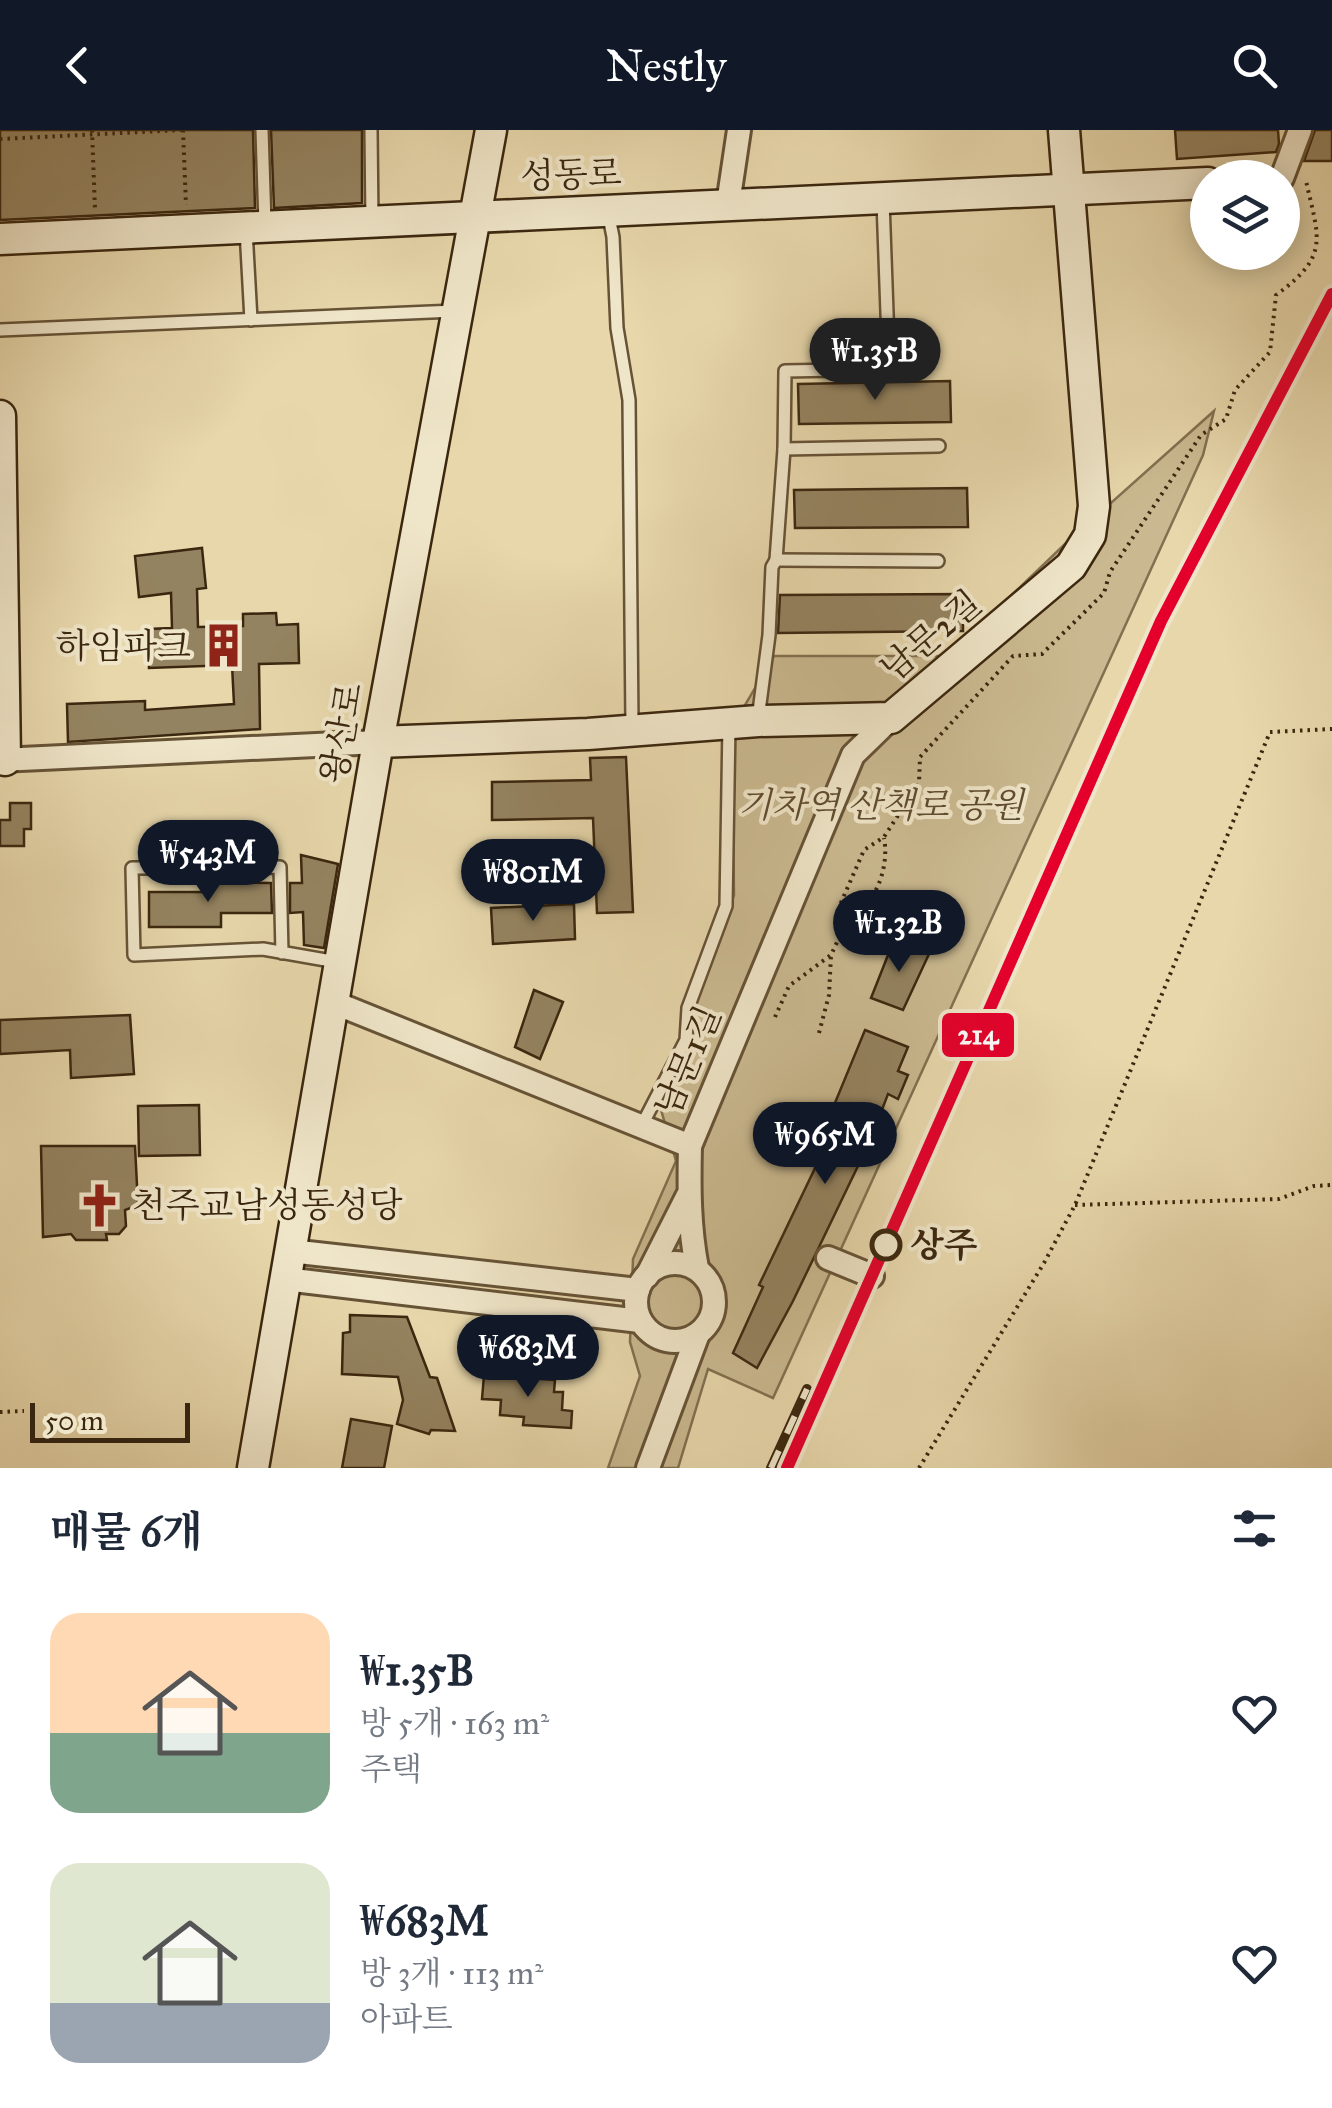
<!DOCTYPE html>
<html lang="ko">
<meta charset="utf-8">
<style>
:root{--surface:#fff;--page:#f6f6f7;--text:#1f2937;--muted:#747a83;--accent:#111827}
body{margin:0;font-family:"IM FELL Great Primer","Noto Serif KR",serif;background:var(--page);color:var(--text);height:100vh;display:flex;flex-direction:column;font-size:38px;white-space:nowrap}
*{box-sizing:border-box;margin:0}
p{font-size:32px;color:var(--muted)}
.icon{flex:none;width:55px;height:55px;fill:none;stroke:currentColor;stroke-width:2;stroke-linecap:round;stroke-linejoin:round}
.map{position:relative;height:1338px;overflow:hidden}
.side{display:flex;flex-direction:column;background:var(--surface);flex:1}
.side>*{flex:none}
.controls{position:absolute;left:1190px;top:30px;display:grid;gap:20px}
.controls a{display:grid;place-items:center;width:110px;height:110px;border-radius:50%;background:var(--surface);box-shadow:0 5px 25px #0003;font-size:50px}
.scale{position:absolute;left:30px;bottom:25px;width:160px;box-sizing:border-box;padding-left:10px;border:5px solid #3b270f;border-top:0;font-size:28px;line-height:35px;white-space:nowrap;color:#3b270f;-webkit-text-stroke:8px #efe5c8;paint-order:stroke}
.price{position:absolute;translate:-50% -85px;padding:0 22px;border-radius:35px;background:var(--accent);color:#fff;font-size:32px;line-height:65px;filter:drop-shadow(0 2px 5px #0008)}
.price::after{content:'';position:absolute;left:50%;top:60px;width:30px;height:22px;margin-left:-15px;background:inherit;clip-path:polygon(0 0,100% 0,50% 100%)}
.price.on{background:#222;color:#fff}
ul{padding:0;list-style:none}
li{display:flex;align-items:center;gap:30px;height:250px;padding:0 50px}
li span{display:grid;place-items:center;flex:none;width:280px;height:200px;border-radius:30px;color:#555}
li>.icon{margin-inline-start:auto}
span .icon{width:120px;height:120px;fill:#fffc;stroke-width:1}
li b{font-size:42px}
h2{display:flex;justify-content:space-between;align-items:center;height:120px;padding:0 50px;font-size:42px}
header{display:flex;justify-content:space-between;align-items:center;height:130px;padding:0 50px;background:var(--accent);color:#fff;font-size:45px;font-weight:600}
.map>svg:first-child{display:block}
.green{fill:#cab990;stroke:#827050;stroke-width:2.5}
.building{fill:#948360;stroke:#3b270f;stroke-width:2.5}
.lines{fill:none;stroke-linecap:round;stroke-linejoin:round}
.lane-casing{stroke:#665336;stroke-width:16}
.street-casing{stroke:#665336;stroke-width:28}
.secondary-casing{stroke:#3b270f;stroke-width:35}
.path{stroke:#3b270f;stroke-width:4;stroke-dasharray:2.5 5;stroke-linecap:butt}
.lane{stroke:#efe5c8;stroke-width:11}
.street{stroke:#efe5c8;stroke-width:22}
.secondary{stroke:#efe5c8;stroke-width:30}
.rail-casing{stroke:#3b270f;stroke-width:10}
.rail{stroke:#efe5c8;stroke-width:6;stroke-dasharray:19;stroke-linecap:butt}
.rail-1-casing{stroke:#efe5c8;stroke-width:20}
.rail-1{stroke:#e4002b;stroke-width:12}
.stop-dot{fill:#efe5c8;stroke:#3b270f;stroke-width:5}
.labels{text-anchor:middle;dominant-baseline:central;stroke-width:8;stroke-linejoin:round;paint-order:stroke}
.street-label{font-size:35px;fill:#3b270f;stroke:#efe5c8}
.poi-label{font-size:35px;fill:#3b270f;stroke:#efe5c8;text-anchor:end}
.park-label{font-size:35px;font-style:italic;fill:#5f4c2f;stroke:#efe5c8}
.stop-label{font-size:35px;font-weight:bold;fill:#3b270f;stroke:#efe5c8;text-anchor:start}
.line-badge{stroke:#efe5c8;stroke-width:4}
.badge-label{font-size:28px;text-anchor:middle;font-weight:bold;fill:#fff}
</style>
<header><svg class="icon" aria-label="back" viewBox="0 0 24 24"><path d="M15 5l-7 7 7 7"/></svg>Nestly<svg class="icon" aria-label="search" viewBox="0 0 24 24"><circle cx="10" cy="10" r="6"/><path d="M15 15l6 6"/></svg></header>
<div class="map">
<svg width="1332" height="1338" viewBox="0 0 1332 1338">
<rect width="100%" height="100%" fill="#e7d7ab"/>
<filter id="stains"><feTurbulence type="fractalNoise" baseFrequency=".002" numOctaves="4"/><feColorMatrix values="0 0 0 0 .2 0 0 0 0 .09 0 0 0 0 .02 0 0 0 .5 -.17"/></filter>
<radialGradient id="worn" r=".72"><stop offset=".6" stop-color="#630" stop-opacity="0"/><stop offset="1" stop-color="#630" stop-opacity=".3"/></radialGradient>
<path class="green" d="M1214,281l-11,44 -430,943 -65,-29 -30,99h-70l32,-92 -10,-34 3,-83 43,-98 -17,-58 75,-208 -2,-168 42,-71h174l117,-112z"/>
<g class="building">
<path d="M0,0h253l2,78 -255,12z"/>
<path d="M271,0h91v73l-88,5z"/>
<path d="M1175,0h103l1,14 -3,8 -99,7z"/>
<path d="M1315,0h17v31h-28z"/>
<path d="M950,251l1,41 -152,2 -1,-40z"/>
<path d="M967,358l1,39 -173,1 -1,-38z"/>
<path d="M202,418l4,40 -9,1 1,38 45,-1v-12l33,-1 1,12 21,-1 1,39 -40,1 1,65 -192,13 -1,-38 78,-3v9l89,-6 -2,-39 -83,3 -1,-39 24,-1 -1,-35 -32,4 -4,-41z"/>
<path d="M963,464v37l-185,2 2,-38z"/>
<path d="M626,627l7,155 -36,1 -4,-95 -101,2v-38l99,-2 -1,-22z"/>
<path d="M10,673h21v26h-7v17h-24v-26h10z"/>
<path d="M301,725l37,9 -14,84 -20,-3 -1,-33 -13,1v-30h12z"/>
<path d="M212,752l59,1 1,30h-51v14h-72v-35h63z"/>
<path d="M574,774l1,35 -82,5 -2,-36z"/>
<path d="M894,810l35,14 -26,56 -32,-12z"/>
<path d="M534,860l29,12 -23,57 -25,-12z"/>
<path d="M130,885l4,59 -63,4 -1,-28 -70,4v-34z"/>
<path d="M865,900l43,17 -10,24 10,4 -10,24 -10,-5 -18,47 -77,160 -36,67 -24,-15 30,-66 -4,-2 80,-167 -9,-3z"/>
<path d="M199,975l1,50 -61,1 -1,-50z"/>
<path d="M41,1016h94l3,59 -13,5 1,16 -7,8h-13l1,6h-31l-5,-6 -28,3z"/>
<path d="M350,1185l57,2 23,60 7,1 18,53 -24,-1 -2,4 -32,-10 6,-24 -5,-23 -56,-3 1,-41 7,-1z"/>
<path d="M484,1245l71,5 -1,12h9l-1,18 10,1 -1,17 -48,-3 1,-8 -24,-2 1,-15 -19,-1z"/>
<path d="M351,1289l41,7 -8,42h-42z"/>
</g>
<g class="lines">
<defs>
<g id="lane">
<path d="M262,0l3,94"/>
<path d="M371,0l1,91"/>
<path d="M608,82l5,25 4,91 12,72 3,326"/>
<path d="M246,100l5,90"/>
<path d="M0,200l455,-19"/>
<path d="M784,319l155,-3"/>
<path d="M776,430l162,1"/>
<path d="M758,589l11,-84 3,-68 4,-7 8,-111 1,-78 104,-2 -6,-168"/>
<path d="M282,823l-2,-86 -148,1 2,87 129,-6 74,13"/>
<path d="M641,997l45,-87 2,-32 38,-102 3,-182"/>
</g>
<g id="street">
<path d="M1282,48l18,-48"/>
<path d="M728,74l11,-74"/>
<path d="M0,630l378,-18"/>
<path d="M335,873l355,143 163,-391 38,-37"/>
<path d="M690,1016c-1,41 -1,81 7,122"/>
<path d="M290,1121l348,39"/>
<path d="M828,1128l44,18"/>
<circle cx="675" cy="1172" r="39"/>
<path d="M647,1146l40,-79"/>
<path d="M285,1149l355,42"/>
<path d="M648,1338l50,-134"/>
</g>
<g id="secondary">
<path d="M0,109l1208,-56"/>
<path d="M0,286l5,344"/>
<path d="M378,612l210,-8 170,-13 133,-3 180,-152 19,-31 4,-29 -30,-376"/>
<path d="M253,1338l125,-726 113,-612"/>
</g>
</defs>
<use href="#lane" class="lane-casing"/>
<use href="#street" class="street-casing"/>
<use href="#secondary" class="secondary-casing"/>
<g class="path">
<path d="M92,0l3,80"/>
<path d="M183,0l3,75"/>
<path d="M0,9l182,-9"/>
<path d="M846,793c28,-16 44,-54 38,-85"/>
<path d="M775,887l14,-31 42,-31 15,-32 -6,-18 24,-55 20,-13 35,-54 1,-26 93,-101 29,-2 62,-61 6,-21 91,-137 25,-16 9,-29 35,-38 6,-57c54,-39 43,-56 30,-114"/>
<path d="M819,903l10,-38 2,-40"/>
<path d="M1075,1075l204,-6 35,-13 18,-1"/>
<path d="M0,1282l24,-1"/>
<path d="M919,1338l125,-205 31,-58 195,-473 62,-3"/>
</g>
<use href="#lane" class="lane"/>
<use href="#street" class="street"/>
<use href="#secondary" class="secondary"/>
<defs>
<path id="rail" d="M771,1338l36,-79"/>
</defs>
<use href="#rail" class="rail-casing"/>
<use href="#rail" class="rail"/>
<defs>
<path id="rail-1" d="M787,1338l374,-847 171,-327"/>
</defs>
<use href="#rail-1" class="rail-1-casing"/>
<use href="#rail-1" class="rail-1"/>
</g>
<defs>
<symbol id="building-bare" viewBox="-9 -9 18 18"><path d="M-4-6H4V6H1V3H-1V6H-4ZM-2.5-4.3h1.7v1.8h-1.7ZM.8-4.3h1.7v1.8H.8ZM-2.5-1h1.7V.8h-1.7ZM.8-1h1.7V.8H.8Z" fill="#8f2418" stroke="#efe5c8" stroke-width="2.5" paint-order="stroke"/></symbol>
<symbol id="church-bare" viewBox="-9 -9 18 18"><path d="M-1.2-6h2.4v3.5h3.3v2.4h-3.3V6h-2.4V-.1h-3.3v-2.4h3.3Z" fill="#8f2418" stroke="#efe5c8" stroke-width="2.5" paint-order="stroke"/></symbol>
</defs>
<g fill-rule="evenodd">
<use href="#building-bare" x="192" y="484" width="63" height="63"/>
<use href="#church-bare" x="68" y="1044" width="63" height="63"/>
</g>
<circle class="stop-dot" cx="886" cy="1115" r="14"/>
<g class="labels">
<g class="street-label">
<text transform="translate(571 45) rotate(-2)">성동로</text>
<text transform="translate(931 506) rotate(-40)">남문2길</text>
<text transform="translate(342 603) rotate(-80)">왕산로</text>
<text transform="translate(688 931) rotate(-67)">남문1길</text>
</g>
<g class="poi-label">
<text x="191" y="516">하임파크</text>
<text x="132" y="1075" text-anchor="start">천주교남성동성당</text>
</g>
<g class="park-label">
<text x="881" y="675">기차역 산책로 공원</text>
</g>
<g class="stop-label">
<text x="910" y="1115">상주</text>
</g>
</g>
<rect class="line-badge" x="940" y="881" width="76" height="48" rx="10" fill="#e4002b"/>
<g class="badge-label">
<text x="978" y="914">214</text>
</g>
<rect width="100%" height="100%" filter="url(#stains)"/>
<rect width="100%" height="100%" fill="url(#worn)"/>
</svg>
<div class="controls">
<a><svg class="icon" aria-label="layers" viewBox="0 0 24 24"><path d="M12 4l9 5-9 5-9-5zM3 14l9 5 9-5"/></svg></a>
</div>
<div class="scale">50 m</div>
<b class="price on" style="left:875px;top:273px">₩1.35B</b>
<b class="price" style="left:208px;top:775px">₩543M</b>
<b class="price" style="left:533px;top:794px">₩801M</b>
<b class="price" style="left:899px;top:845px">₩1.32B</b>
<b class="price" style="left:825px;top:1057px">₩965M</b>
<b class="price" style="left:528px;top:1270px">₩683M</b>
</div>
<section class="side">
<h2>매물 6개<svg class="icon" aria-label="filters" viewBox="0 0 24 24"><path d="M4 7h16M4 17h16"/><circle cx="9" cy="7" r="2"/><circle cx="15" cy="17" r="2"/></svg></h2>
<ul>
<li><span style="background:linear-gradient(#ffd9b3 60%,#7fa58c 0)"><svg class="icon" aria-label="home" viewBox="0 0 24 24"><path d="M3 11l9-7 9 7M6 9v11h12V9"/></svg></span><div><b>₩1.35B</b><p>방 5개 · 163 m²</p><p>주택</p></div><svg class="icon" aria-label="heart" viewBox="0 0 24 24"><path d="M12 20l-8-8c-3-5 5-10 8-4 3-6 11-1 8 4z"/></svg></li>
<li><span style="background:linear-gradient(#dfe7d0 70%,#9aa5b1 0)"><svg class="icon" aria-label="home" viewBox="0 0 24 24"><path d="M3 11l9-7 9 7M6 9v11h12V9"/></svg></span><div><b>₩683M</b><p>방 3개 · 113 m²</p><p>아파트</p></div><svg class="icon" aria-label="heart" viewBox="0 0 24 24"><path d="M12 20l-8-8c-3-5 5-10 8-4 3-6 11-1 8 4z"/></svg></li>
</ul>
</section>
